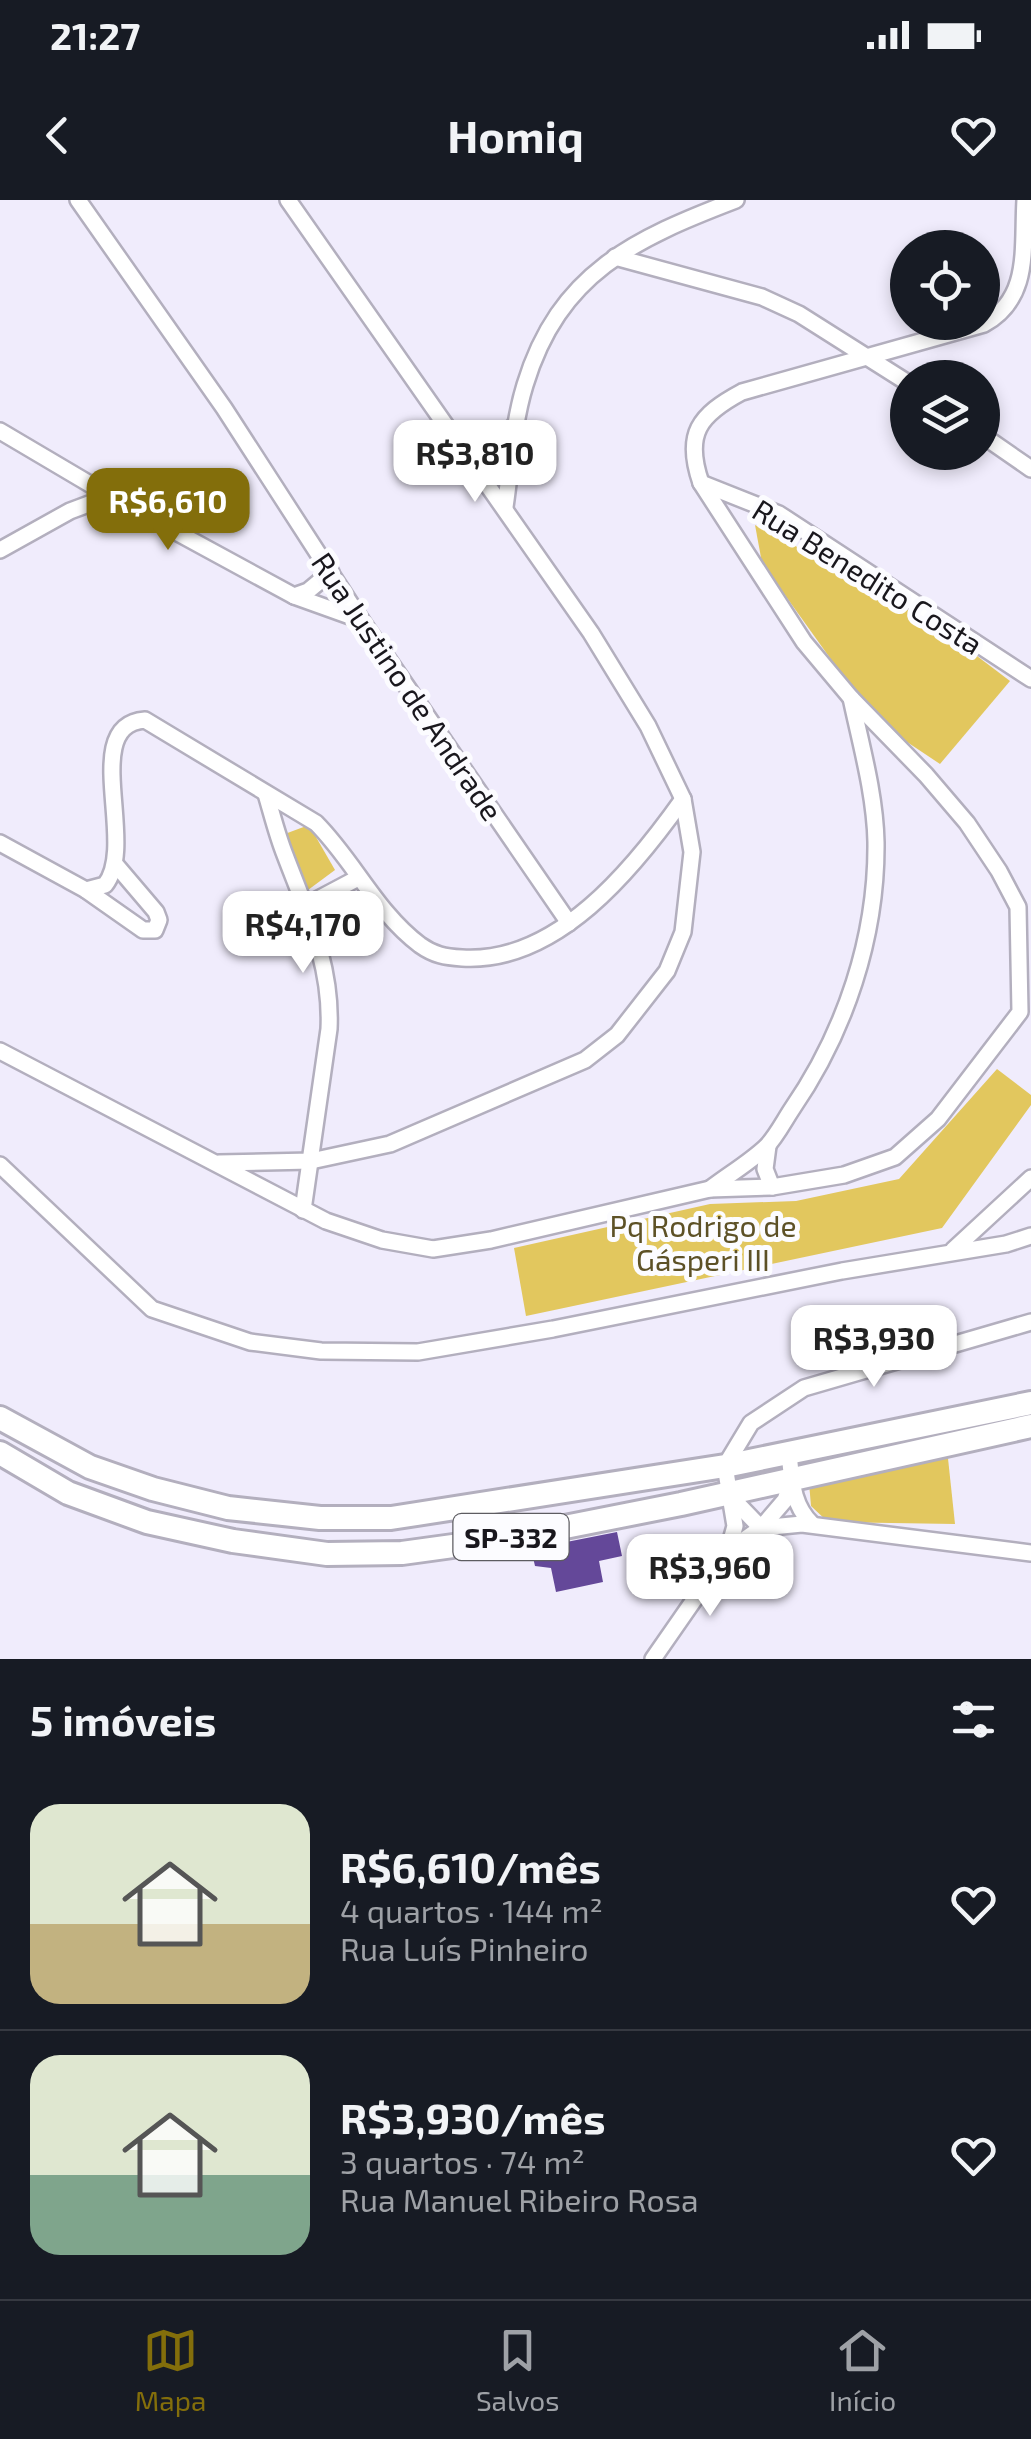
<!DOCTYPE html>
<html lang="pt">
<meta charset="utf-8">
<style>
:root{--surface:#171b24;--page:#242831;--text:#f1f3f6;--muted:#9ea1a6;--line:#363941;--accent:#836e0b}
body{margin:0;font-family:"Exo 2",sans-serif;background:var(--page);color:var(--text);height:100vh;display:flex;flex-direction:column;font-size:38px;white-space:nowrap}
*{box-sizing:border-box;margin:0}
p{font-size:32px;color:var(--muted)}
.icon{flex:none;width:55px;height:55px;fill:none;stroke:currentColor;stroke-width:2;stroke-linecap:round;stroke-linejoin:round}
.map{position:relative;height:1459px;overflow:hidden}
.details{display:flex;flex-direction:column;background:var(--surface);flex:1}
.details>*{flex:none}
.controls{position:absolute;left:890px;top:30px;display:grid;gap:20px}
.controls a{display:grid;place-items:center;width:110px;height:110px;border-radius:50%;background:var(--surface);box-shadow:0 5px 15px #0003;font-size:50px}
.price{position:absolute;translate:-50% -85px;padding:0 22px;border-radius:20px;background:#fff;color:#222;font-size:32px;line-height:65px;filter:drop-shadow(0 2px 5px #0008)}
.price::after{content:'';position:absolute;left:50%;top:60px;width:30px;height:22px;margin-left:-15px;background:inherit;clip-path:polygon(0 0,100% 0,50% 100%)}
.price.selected{background:var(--accent);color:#fff}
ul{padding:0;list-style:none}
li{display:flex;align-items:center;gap:30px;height:250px;padding:0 30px}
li+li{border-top:2px solid var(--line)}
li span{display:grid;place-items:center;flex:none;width:280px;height:200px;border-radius:30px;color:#555}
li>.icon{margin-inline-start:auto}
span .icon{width:120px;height:120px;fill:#fffc;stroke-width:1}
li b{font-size:42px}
h2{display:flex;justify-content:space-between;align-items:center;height:120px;padding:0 30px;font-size:42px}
.status{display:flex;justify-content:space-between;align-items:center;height:70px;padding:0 50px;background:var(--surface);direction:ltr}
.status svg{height:28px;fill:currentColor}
header{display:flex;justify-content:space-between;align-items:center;height:130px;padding:0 30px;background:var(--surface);font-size:45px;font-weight:700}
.dock{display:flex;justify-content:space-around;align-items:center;height:140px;border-top:2px solid var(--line);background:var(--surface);font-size:28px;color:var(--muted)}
.dock a{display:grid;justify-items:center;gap:5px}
.dock .selected{color:var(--accent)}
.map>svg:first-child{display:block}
.green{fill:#e2c75e}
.building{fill:#644899}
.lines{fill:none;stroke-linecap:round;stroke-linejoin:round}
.minor-casing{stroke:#b3afbe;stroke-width:20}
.primary-casing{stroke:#b3afbe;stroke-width:28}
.minor{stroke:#fff;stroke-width:15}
.primary{stroke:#fff;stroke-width:22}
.labels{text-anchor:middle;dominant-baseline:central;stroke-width:10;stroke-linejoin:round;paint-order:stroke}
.shield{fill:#fcfcff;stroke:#5d5c61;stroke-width:2.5}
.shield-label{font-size:28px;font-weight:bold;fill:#19171d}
.street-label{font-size:30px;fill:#19171d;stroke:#fcfcff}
.park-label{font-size:30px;fill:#5d5126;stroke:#fcfcff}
</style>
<div class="status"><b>21:27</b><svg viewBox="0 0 49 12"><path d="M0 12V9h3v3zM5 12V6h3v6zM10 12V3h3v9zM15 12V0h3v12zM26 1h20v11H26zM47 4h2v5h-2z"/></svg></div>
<header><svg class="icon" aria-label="back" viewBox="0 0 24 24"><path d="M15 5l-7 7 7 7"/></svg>Homiq<svg class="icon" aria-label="heart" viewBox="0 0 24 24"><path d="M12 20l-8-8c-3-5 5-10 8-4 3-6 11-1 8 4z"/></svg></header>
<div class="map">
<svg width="1031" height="1459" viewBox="0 0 1031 1459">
<rect width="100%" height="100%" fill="#f0ecfc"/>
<g class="green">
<path d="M755,325l102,53 83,50 70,53 -70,83 -33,-22 -62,-63 -83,-116z"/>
<path d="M309,625l26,45 -27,20 -26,-55z"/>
<path d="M997,869l34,26v10l-89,123 -416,88 -12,-68 196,-44 86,-3 103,-22z"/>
<path d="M947,1249l8,75 -127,-2 -17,-16 -3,-35z"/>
</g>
<path class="building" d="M617,1332l5,24 -23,5 4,21 -47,10 -5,-24 -16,-2 -4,-17z"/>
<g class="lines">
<defs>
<g id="minor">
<path d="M78,0l146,208 137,212 208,303"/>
<path d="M615,57l147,40 37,17 109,69"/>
<path d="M0,231l110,65 184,100 67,24"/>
<path d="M982,235l49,34"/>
<path d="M460,249l18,1 38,-25"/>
<path d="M701,283l78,31 252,165"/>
<path d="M505,307c6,-41 8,-83 20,-122 34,-112 109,-146 211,-185"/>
<path d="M0,350l70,-39 40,-15"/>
<path d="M294,396l14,-5 23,-19"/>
<path d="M266,594c6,20 11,41 19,61 22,58 47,110 44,174l-26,181"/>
<path d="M0,643l86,47 19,-5c33,-41 -26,-160 40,-165l171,103c38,38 60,89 104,122 14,10 25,12 42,13 95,6 172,-90 221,-159"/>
<path d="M86,690l57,40h12l4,-10 -3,-8 -40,-47"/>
<path d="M307,705l51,-27"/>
<path d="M0,851l326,170 56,19 51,9 58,-9 219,-51 62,-2 72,-12 51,-18 43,-38 82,-107 -2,-105 -19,-36 -32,-48 -41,-48 -75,-77 -47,-56 -103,-159c-17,-49 -2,-68 41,-91l242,-68c47,-26 38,-75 41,-124"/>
<path d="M768,946l-3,23 7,18"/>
<path d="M219,963l92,-2 79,-17 195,-84 32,-25 50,-64 16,-39 9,-80 -9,-53 -35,-73 -57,-93 -303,-433"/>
<path d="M0,965l152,144 98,33 71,9 97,1 135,-23 289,-58 164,-27 25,-8"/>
<path d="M710,989c18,-14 39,-26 56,-42 10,-10 18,-26 26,-38 53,-77 85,-172 84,-267 -1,-48 -15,-97 -25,-144"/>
<path d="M953,1050l78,-72"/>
<path d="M789,1254c3,26 3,51 23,70"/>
<path d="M734,1300l27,28 24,-28 7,-20"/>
<path d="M728,1351l33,-23 41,-4 229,29"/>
<path d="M653,1459l75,-108 7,-25 -10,-60 26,-43 53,-35 227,-66"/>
</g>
<g id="primary">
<path d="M0,1218l90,49 63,22 75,19 92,10h71l334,-52 306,-63"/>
<path d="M0,1253l68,40 79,29 86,19 94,13 75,-1 102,-14 177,-35 350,-78"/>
</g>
</defs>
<use href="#minor" class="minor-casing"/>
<use href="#primary" class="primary-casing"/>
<use href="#minor" class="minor"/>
<use href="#primary" class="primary"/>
</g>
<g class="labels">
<rect class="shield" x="453.5" y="1314" width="115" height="46" rx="8"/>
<g class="shield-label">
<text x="511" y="1337">SP-332</text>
</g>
<g class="street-label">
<text transform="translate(868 376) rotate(32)">Rua Benedito Costa</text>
<text transform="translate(408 486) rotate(56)">Rua Justino de Andrade</text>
</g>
<g class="park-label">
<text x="703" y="1025">Pq Rodrigo de<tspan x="703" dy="34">Gásperi III</tspan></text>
</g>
</g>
</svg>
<div class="controls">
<a><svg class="icon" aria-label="locate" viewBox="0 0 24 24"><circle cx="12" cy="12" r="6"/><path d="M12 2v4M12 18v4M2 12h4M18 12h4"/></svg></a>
<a><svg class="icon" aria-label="layers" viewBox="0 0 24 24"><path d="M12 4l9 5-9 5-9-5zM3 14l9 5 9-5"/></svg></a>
</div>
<b class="price" style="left:475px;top:305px">R$3,810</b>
<b class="price selected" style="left:168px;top:353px">R$6,610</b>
<b class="price" style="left:303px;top:776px">R$4,170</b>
<b class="price" style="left:874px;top:1190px">R$3,930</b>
<b class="price" style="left:710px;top:1419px">R$3,960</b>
</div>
<section class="details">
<h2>5 imóveis<svg class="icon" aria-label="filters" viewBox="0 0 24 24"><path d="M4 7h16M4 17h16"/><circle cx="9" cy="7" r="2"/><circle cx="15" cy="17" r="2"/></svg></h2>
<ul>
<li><span style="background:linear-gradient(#dfe7d0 60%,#c2b280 0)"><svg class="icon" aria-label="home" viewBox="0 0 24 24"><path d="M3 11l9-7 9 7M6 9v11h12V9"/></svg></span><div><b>R$6,610/mês</b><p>4 quartos · 144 m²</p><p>Rua Luís Pinheiro</p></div><svg class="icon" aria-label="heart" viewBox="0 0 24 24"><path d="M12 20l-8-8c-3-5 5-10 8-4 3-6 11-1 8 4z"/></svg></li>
<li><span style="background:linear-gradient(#dfe7d0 60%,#7fa58c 0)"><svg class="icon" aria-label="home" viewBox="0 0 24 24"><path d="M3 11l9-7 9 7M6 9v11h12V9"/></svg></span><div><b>R$3,930/mês</b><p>3 quartos · 74 m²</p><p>Rua Manuel Ribeiro Rosa</p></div><svg class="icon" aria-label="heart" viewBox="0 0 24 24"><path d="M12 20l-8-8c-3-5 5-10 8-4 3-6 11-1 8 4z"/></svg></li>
</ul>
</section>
<nav class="dock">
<a class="selected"><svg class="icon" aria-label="map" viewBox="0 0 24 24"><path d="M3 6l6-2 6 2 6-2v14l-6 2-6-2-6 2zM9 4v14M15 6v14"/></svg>Mapa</a>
<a><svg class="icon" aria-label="saved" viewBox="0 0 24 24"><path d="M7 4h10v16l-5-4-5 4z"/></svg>Salvos</a>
<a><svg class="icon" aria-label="home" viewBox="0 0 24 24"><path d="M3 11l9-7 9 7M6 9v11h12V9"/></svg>Início</a>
</nav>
